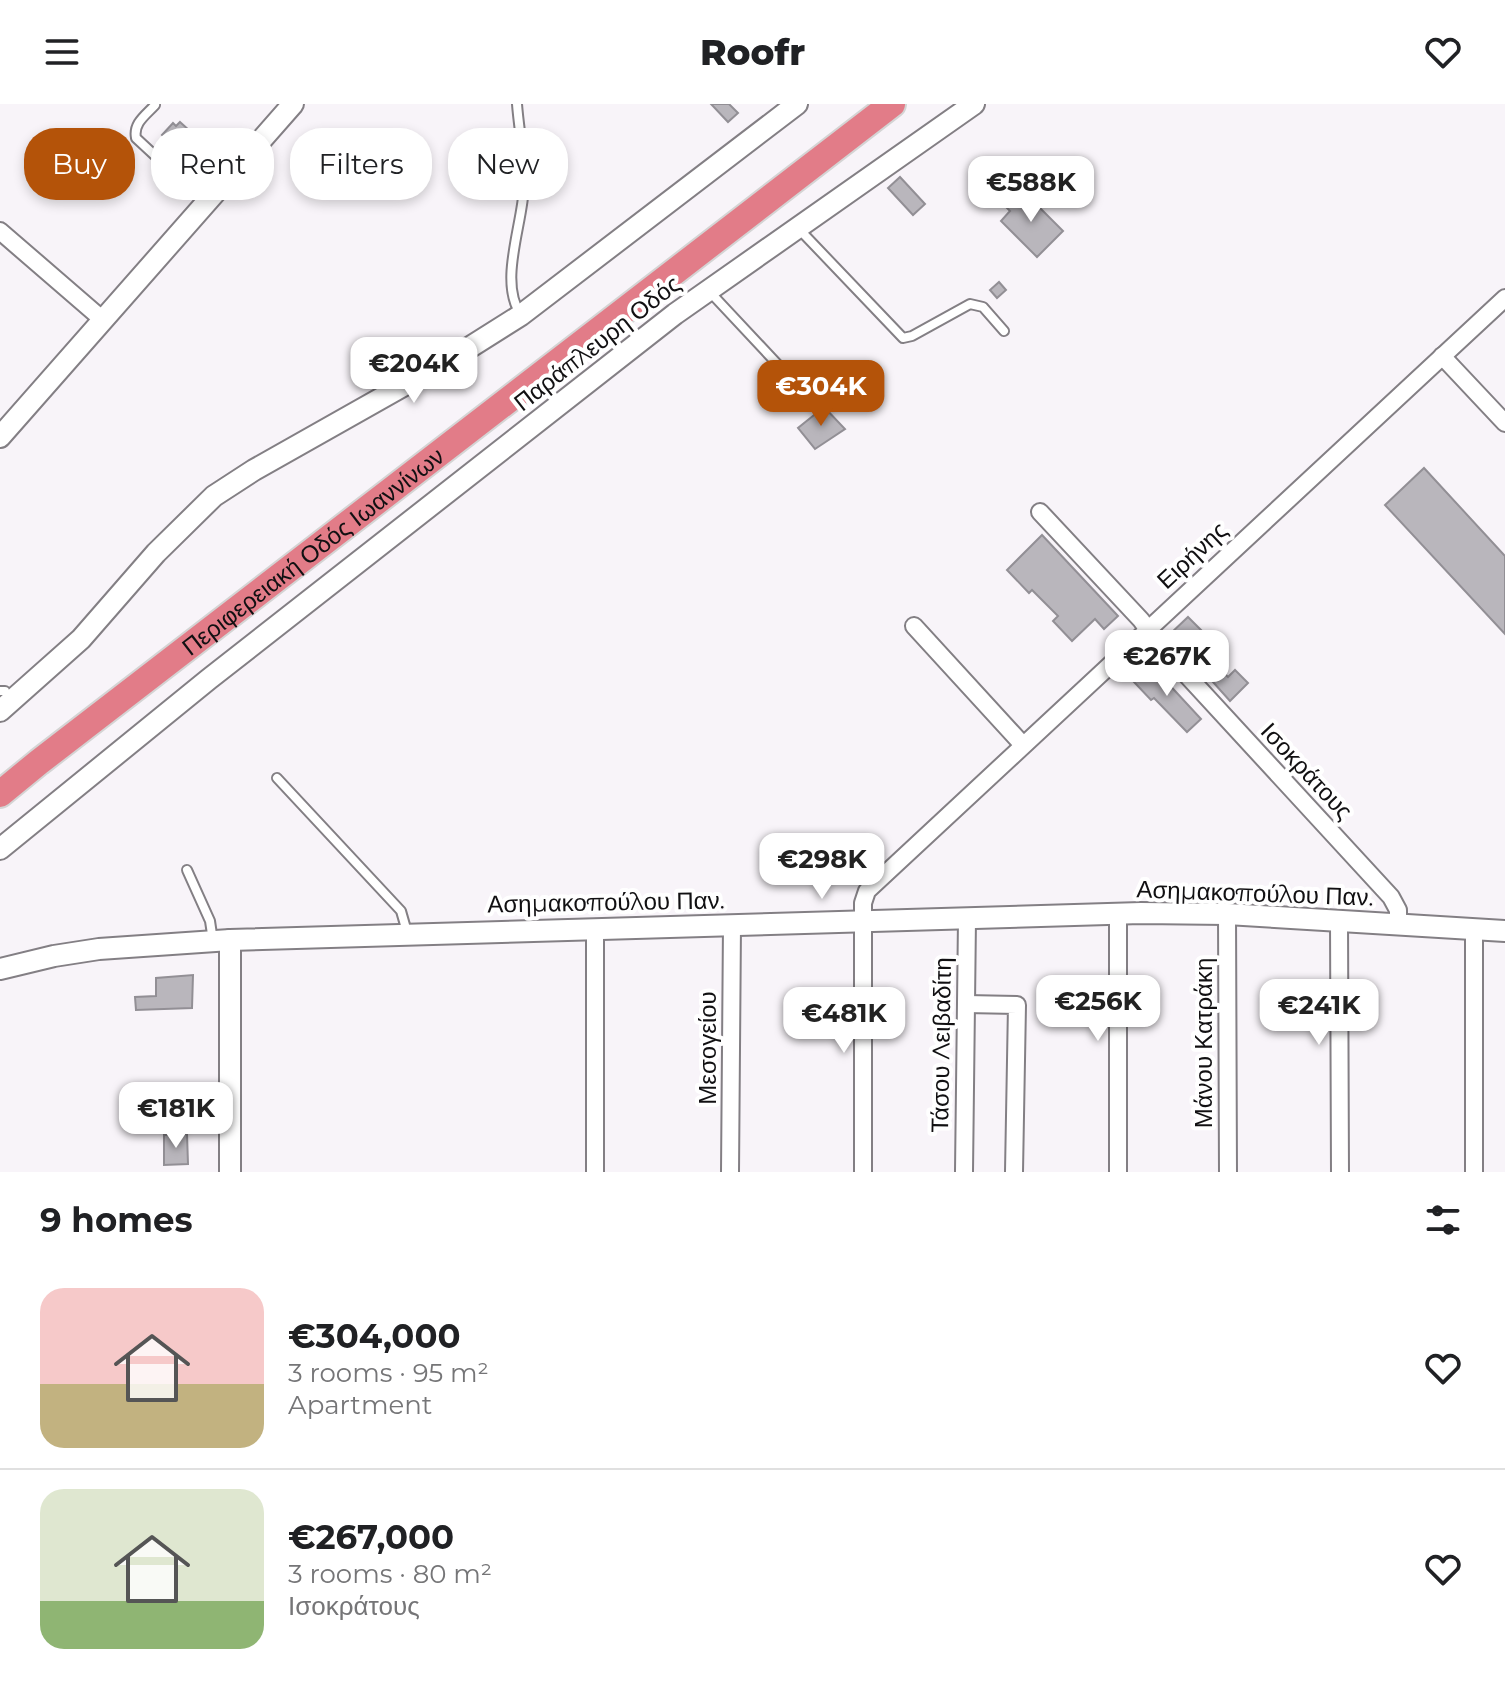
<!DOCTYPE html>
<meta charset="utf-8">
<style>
:root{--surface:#fff;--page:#f6f6f6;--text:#202124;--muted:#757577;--line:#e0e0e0;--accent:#b45309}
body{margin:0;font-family:Montserrat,sans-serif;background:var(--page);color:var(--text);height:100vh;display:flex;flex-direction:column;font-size:30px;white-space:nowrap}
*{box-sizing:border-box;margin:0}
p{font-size:26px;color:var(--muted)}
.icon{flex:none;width:44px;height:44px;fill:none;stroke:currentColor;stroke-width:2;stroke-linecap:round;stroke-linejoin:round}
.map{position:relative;height:1068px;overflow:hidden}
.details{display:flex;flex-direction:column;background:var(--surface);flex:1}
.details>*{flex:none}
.top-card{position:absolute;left:24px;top:24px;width:800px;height:72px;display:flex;gap:16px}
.price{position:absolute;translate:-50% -68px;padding:0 18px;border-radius:16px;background:#fff;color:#222;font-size:26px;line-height:52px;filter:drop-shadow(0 2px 4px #0008)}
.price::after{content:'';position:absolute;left:50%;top:48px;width:24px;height:18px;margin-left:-12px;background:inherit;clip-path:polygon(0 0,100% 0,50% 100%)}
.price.active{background:var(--accent);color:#fff}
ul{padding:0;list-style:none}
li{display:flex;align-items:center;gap:24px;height:200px;padding:0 40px}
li+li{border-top:2px solid var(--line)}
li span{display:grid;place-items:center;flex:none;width:224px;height:160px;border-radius:24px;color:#555}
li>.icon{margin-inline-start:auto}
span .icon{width:96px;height:96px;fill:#fffc;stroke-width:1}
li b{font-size:34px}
h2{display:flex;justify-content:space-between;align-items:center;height:96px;padding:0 40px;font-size:34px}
.tag{padding:0 28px;border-radius:32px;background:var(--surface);box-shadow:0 4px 12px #0003;font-size:28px;line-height:72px}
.tag.active{background:var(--accent);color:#fff}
header{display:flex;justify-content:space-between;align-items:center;height:104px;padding:0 40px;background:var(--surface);font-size:36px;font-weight:800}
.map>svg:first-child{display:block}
.building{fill:#b9b6bc;stroke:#928f95;stroke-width:2}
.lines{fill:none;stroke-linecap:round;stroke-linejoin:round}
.service-casing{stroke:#837f84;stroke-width:12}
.minor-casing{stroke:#837f84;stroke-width:20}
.tertiary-casing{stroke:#837f84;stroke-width:24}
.trunk-casing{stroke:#d4d4d4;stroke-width:30}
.service{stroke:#fff;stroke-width:8}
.minor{stroke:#fff;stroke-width:16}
.tertiary{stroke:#fff;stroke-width:20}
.trunk{stroke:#e27c88;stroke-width:26}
.labels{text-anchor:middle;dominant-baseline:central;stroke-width:8;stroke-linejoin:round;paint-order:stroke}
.street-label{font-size:24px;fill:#111012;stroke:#fff}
</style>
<header><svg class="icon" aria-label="menu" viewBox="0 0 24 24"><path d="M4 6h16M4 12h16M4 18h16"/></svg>Roofr<svg class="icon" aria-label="heart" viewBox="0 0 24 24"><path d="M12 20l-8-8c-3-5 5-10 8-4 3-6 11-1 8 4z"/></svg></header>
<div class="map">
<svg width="1505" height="1068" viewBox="0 0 1505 1068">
<rect width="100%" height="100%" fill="#f8f4f9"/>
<g class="building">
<path d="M711,0h18l9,9 -10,9z"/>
<path d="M180,18l21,19 -8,9 -4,-4 -4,4 -3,-3 -3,3 -17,-15 11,-12 3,3z"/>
<path d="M900,73l25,27 -12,11 -25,-27z"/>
<path d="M1023,87l40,40 -26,26 -36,-36 9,-10 -3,-3z"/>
<path d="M999,178l7,8 -9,8 -7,-8z"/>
<path d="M824,303l21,22 -30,20 -17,-21z"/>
<path d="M1424,364l81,88v78l-120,-129z"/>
<path d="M1042,431l76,81 -14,13 -9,-10 -23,22 -19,-20 5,-5 -26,-26 -3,3 -22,-23z"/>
<path d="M1188,513l14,14 -10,9 36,37 7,-7 13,13 -18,18 -60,-67z"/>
<path d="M1151,561l50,54 -14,13 -33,-34 -3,2 -17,-18z"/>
<path d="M193,871l-1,33 -56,2 -1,-13 21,-1v-18z"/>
<path d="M186,995v14l-20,-1v-12z"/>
<path d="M187,1030l1,30 -24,1v-30z"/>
</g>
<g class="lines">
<defs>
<g id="service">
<path d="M517,0c2,27 8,54 7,82 -1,38 -26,96 -3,129"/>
<path d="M155,1c-9,10 -22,18 -19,33l69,64"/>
<path d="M797,123l106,111 9,-2 58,-32 13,3 21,24"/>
<path d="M709,187l88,94"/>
<path d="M0,587h5"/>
<path d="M277,674l124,133 6,21"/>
<path d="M187,766l23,51 3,20"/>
</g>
<g id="minor">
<path d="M0,127l103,89"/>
<path d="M1442,252l63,67"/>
<path d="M1040,408l101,108 18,25 232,252 7,13v15"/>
<path d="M914,522l109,119"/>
<path d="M1227,810l1,258"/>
<path d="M1339,817l1,251"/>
<path d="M966,900l51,1 -3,167"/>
<path d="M595,1068v-243"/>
<path d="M730,1068l2,-247"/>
<path d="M863,1068v-269l4,-12 638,-593"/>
<path d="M964,1068l3,-253"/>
<path d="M1118,1068v-258"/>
<path d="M1474,1068v-243"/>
</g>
<g id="tertiary">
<path d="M0,333l293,-333"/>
<path d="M0,607l81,-72 75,-86 58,-57 40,-26 202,-114 65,-41 276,-211"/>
<path d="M0,745l209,-170 466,-365 299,-210"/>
<path d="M230,836v232"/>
<path d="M0,865l54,-13 45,-7 131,-9 911,-27 86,1 278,17"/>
</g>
<g id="trunk">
<path id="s1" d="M0,690l39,-32 853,-658"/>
</g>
</defs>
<use href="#service" class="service-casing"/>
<use href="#minor" class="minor-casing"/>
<use href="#tertiary" class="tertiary-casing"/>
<use href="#trunk" class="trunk-casing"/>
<use href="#service" class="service"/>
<use href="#minor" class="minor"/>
<use href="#tertiary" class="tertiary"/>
<use href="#trunk" class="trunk"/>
</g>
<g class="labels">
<g class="street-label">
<text transform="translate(597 239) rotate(-38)">Παράπλευρη Οδός</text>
<text stroke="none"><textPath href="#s1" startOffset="396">Περιφερειακή Οδός Ιωαννίνων</textPath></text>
<text transform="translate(1192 451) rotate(-43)">Ειρήνης</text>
<text transform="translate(1307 667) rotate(47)">Ισοκράτους</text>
<text transform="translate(1255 789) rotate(2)">Ασημακοπούλου Παν.</text>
<text transform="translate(606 798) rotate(-1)">Ασημακοπούλου Παν.</text>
<text transform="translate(1203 939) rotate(-90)">Μάνου Κατράκη</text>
<text transform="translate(941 941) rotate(-89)">Τάσου Λειβαδίτη</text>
<text transform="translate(707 944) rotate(-90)">Μεσογείου</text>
</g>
</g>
</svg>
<b class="price" style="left:1031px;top:120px">€588K</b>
<b class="price" style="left:414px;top:301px">€204K</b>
<b class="price active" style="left:821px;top:324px">€304K</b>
<b class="price" style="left:1167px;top:594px">€267K</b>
<b class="price" style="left:822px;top:797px">€298K</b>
<b class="price" style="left:1098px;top:939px">€256K</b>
<b class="price" style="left:1319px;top:943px">€241K</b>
<b class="price" style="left:844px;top:951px">€481K</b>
<b class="price" style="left:176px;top:1046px">€181K</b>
<div class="top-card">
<a class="tag active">Buy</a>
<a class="tag">Rent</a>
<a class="tag">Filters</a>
<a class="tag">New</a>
</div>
</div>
<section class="details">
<h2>9 homes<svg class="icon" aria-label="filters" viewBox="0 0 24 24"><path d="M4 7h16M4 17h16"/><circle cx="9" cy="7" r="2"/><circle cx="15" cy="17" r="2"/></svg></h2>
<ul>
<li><span style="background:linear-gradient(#f6c9c9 60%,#c2b280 0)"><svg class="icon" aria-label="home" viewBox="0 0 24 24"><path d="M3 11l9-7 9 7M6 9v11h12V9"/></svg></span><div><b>€304,000</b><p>3 rooms · 95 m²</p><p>Apartment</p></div><svg class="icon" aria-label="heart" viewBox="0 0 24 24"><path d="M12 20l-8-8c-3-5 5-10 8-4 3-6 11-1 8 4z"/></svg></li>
<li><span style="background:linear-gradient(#dfe7d0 70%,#8fb573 0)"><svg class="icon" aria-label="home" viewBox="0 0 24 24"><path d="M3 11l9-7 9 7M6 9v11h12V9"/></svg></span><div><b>€267,000</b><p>3 rooms · 80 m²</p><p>Ισοκράτους</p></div><svg class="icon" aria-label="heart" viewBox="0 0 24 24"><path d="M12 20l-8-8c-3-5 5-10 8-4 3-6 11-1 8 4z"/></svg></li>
</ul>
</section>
